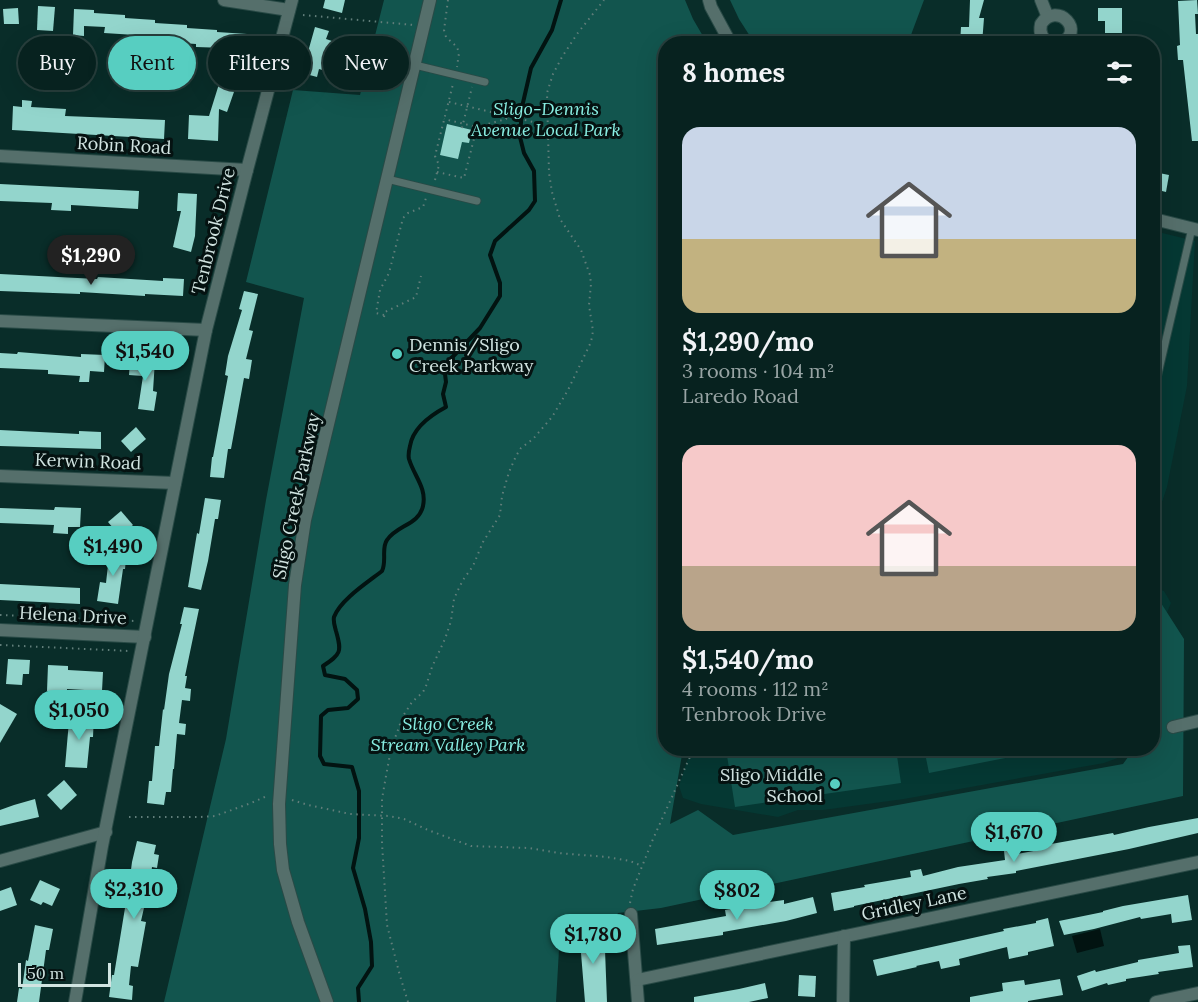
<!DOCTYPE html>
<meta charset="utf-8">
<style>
:root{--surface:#07221f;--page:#152f2c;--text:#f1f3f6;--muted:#98a4a4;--line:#283f3d;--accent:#57cec1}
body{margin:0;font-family:Lora,serif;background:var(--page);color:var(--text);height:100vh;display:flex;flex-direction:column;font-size:22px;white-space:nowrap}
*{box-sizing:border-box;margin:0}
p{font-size:20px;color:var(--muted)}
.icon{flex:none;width:33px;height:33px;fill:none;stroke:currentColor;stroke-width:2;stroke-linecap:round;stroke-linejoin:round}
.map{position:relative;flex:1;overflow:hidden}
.sheet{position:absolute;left:658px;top:36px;width:502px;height:720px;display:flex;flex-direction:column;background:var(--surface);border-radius:24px;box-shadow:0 6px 24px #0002,0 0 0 2px var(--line)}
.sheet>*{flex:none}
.top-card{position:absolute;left:18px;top:36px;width:550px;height:54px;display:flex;gap:12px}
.scale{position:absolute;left:18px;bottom:15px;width:93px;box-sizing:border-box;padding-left:6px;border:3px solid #d1e4e1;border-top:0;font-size:16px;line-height:21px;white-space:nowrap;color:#d1e4e1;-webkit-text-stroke:4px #051211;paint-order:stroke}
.price{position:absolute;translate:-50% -51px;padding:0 14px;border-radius:21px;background:var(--accent);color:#111;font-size:20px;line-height:39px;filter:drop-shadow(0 2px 3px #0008)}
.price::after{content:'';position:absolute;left:50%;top:36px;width:18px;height:14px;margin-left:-9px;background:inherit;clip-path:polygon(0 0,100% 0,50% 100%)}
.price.selected{background:#222;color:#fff}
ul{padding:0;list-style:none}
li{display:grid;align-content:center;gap:12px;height:318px;padding:0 24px}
li span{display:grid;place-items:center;height:186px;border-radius:18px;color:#555}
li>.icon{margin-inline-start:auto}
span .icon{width:108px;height:108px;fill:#fffc;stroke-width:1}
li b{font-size:26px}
h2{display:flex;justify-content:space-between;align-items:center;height:72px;padding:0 24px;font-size:26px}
.pill{padding:0 21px;border-radius:27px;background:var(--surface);box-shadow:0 6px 24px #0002,0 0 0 2px var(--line);font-size:21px;line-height:54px}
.pill.selected{background:var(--accent);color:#111}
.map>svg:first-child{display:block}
.built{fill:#053833}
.green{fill:#12554e}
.water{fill:#021311}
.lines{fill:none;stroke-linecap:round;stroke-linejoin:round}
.stream{stroke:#021311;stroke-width:4}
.building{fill:#93d5cc}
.service-casing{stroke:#294a46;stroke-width:9}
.minor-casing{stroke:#294a46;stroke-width:14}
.tertiary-casing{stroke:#294a46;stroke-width:14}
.path{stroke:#617e7a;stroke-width:2;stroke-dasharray:1.5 4.5;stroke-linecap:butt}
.service{stroke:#556f6b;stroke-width:7}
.minor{stroke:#556f6b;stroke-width:12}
.tertiary{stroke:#556f6b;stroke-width:12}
.poi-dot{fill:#57cec1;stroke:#051211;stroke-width:2}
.labels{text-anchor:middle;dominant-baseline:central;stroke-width:6;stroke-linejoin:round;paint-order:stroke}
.park-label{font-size:18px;font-style:italic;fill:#88eee2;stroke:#051211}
.street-label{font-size:18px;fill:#d1e4e1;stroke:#051211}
.poi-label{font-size:18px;fill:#d1e4e1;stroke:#051211;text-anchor:start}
</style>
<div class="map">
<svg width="1198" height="1002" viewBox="0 0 1198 1002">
<rect width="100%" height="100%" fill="#092d29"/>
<g class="built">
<path d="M1154,231l41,10 -8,145 -20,101 -13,39z"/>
<path d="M1154,588l10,3 7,12 -8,19 -9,11z"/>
<path d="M691,749h437l-2,6 -22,8 -200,36 -81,11h-25l-20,7 -77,-13 -18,-6 -4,-12z"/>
</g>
<g class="green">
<path d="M384,0h301l8,19 14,24 -41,1v704l17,1 -13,75 28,-14 35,25 390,-71 11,-15 20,-1v-139l7,-6 23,36 -1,157 -522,112 -43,5 -4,8 -54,11 -4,70h-392l62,-263 40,-239 38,-202 -58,-16 47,-192 67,5z"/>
<path d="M730,0h194l-16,43 -153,1 -16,-25z"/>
<path d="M924,748h127v1l-122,24z"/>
<path d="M726,749h170l5,34 -166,24z"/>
</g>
<path class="water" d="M1100,929l4,17 -27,7 -5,-17z"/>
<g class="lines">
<path class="stream" d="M359,1002l-1,-14 14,-22 -1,-24 -6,-33 -12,-41 6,-30v-47l-7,-24 -28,-3 -4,-8 1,-40 7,-6 20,-2 10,-9 -1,-9 -12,-11 -20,-4 -2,-9c18,-12 19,-14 13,-35 -1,-4 -3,-9 -2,-14 6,-17 34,-35 48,-46 5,-10 -1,-23 5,-31 10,-15 32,-15 36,-34 4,-18 -9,-30 -14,-47 -1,-4 0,-9 1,-13 3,-19 21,-31 36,-39l-3,-13 3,-12 -2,-16 36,-38 20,-32v-13l-10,-28 5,-14 34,-31 6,-9 -1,-30 -10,-18 -4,-16 2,-30 9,-39 21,-38 9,-30"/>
</g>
<g class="building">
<path d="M325,0h20l-3,13 -19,-5z"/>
<path d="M970,0h14l-5,18h5l-2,26h-22l1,-17h8z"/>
<path d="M1197,0l1,14h-3l1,20h2v107h-6l-9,-81h-5l-1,-14 3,-1 -2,-44z"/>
<path d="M38,6l17,1 -2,24 -16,-1z"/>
<path d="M18,8l1,16h-15l-1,-15z"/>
<path d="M1098,8h24v25h-17v-12h-7z"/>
<path d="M74,9l20,1v3l31,2v3l30,2v3l32,2v3l30,2v2l30,2v17l-11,-1v4l-10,-1v-5l-30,-1v-3l-29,-2v-5l-63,-4 1,-6 -21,-1v10l-11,-1z"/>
<path d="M315,27l14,4 -3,8 12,4 -4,11 -3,-1 -5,18 -7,-2 -2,8 -15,-4z"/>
<path d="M219,84l16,5 -8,23 -8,-3 -1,32 -30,-2 1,-24 20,1z"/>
<path d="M22,100l10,1 -1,6 35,2 -1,7 100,4 -1,19 -152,-9 1,-24 9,1z"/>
<path d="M447,124l25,6 -3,13 -7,-1 -4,17 -18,-4z"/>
<path d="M1154,172l15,3 -3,17 -12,-3z"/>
<path d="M0,184l139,7 -1,18 -67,-4v6l-20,-1 1,-7 -52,-2z"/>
<path d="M178,193l19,1 -2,42 -4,16 -18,-5 8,-36h-4z"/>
<path d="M0,274l97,5 1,-2 65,4v-3l21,1 -1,17 -38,-2v2l-65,-4v2l-80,-3z"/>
<path d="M244,291l14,3 -9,36 4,1 -7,28 6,1 -3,19 -5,-1 -13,71h-3l-4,29 -14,-1 2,-20h1l15,-81 -3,-1 3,-19 14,-46 -3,-1z"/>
<path d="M18,352l63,5v-3l24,1 -1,17 -14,-1 -1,11h-10l1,-6 -32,-2v-4l-48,-2v-15l17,1z"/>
<path d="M130,359l25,1 -2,31 4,1 -3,19 -16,-2 5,-33 -14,-1z"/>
<path d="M136,427l10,12 -15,13 -10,-11z"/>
<path d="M0,430l79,4v-3l22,1v17l-101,-3z"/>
<path d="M205,498l16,2 -3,19h-3l-7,42 -7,29 -13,-3 9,-54 2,1z"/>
<path d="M55,507l26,1 -1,19h-12v7l-15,-1 1,-8 -54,-2v-15l54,2z"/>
<path d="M121,511l12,14 -13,11 -12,-14z"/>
<path d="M110,547l17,2 -2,20h-2l-5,35 -21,-3 3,-19 6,1z"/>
<path d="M0,584l80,4v16l-80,-4z"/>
<path d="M184,607l15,2 -14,67h2l-2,12 6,1 -1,12 -8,-1 -3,23 7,1 -1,11 -8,-1 -3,35h-1l-2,23h-5l-2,13 -17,-2 2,-22h3l3,-35h4l4,-37 1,1 5,-36 13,-50h-2z"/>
<path d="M8,659l22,1 -1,14h-6l-1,11 -16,-1z"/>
<path d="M48,665l20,1v4l35,2 -1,19 -35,-2v3l-20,-1z"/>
<path d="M0,704l17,10 -17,29z"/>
<path d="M77,713l17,1 -1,23h-3l-3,31 -22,-1 4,-46h7z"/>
<path d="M64,780l13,15 -16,15 -14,-15z"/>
<path d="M35,799l4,18 -39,9v-16l14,-5z"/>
<path d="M1198,818v15l-69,16 -113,22v2l-29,4 1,2 -29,5 -105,22v1l-20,4 -3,-18 34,-6 -1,-2 47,-8 -1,-6 11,-2 2,7 35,-9 47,-7 -1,-9 12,-1 1,4 22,-4 -2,-10 13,-2 1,6 62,-11 1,2 35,-8z"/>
<path d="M137,841l19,4 -2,9 5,1 -2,13 -5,-1 -4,33 -2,-1 -5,22 5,1 -8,45 -7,-1 -2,19 4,1 -1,14 -23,-3 3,-22h2l11,-67h1l6,-46z"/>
<path d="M40,880l20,9 -8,17 -9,-4 -2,3 -11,-5z"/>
<path d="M11,887l6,18 -17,6v-20z"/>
<path d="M1188,895l4,25 -20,3 -1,-9 -30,5 -1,-2 -46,12 -30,6 -5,-14 44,-9v-1l20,-5z"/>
<path d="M813,897l4,16 -31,8 -63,11v3l-66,10 -2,-16 71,-13 -1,-6 23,-5 36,-5v4z"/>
<path d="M1048,918l6,28 -26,6v3l-19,4 -2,-12 -48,12 1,6 -19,4 -2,-8 -23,5 1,1 -40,9 -4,-16 131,-29 -1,-2 33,-6v-2z"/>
<path d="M35,925l18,4 -4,21h-3l-7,52h-22l2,-14 3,1 4,-29 2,1z"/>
<path d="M606,932l2,18h-3l2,52h-22l-4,-49h-6l-2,-17z"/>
<path d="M1190,945l3,22 -35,5 1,2 -33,5v2l-18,4 -1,-2 -25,8 -5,-15 18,-6 1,2 42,-10v-2l41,-7 -1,-7z"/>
<path d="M799,975l17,1 -1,21 -17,-1z"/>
<path d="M1060,979l3,16 -35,6v1h-58v-5l33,-6 -1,-8 22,-3 1,5z"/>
<path d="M765,983l3,15 -19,4h-55v-5l45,-8z"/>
</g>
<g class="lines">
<defs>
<g id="service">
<path d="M415,65l70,17"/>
<path d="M387,179l90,22"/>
<path d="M1154,391l38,-163"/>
</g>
<g id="minor">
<path d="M224,0l65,10"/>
<path d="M1041,0l6,15"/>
<path d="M1051,44c-9,-4 -12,-11 -10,-20 16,-24 47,8 18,20"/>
<path d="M0,156l247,14"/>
<path d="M0,321l206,9"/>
<path d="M0,476l175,7"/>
<path d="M0,630l145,7"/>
<path d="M1173,727l25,-6"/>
<path d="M0,861l106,-29"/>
<path d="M631,914l7,88"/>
<path d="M637,980l561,-118"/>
<path d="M75,1002l27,-156 104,-516 41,-160 45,-170"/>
<path d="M843,1002l1,-66"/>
<path d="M1156,1002l42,-9"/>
</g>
<g id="tertiary">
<path d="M709,0l2,7 20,37"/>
<path d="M1154,219l44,11"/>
<path d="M327,1002l-29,-80 -15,-52 -3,-26 -1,-40 16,-219 10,-65 125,-520"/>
</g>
</defs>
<use href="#service" class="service-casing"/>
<use href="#minor" class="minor-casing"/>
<use href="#tertiary" class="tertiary-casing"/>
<g class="path">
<path d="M448,0l-4,30 2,7 11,10 2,6 -2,14"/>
<path d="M303,15l111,10"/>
<path d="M449,102l122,29"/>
<path d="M477,127l29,-8 1,-3"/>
<path d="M462,128l10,-41"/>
<path d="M437,172l27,6 13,-51 -33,-8"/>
<path d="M435,180l4,-15 -4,-9 18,-72"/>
<path d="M384,315l-8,-2 4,-23 9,-17 14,-55 5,-5 15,-6 3,-9"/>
<path d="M384,317l1,-5 31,-15 5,-21"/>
<path d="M0,615l136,6"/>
<path d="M0,645l129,6"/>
<path d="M292,800l16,5 42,9 39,2 15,3 24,11 43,16 58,2 29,5 49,4 23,4 12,5"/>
<path d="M129,817h71l15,-1 36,-13 16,-7"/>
<path d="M630,903l3,-14 20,-50 41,-91"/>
<path d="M408,1002l-8,-26 -13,-51 -5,-82v-44l4,-23 5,-27 12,-33 9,-14 11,-10 3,-6 6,-19 13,-28 6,-18 3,-22 4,-9 5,-10 10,-14 10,-24 17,-27 2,-19 7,-24 7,-16 5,-8 12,-9 19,-22 16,-27 23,-48 2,-11 -4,-26 2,-21 -1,-9 -9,-25 -21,-31 -8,-27 -3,-19 -2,-80 6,-19 9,-17 15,-23 27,-34"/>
</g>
<use href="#service" class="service"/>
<use href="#minor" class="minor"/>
<use href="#tertiary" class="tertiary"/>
</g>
<g class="poi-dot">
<circle cx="397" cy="354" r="6"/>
<circle cx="835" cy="784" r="6"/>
</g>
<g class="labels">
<g class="park-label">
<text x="546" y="108">Sligo-Dennis<tspan x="546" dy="21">Avenue Local Park</tspan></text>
<text x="448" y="723">Sligo Creek<tspan x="448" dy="21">Stream Valley Park</tspan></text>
</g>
<g class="street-label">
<text transform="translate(124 145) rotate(3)">Robin Road</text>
<text transform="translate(213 231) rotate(-76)">Tenbrook Drive</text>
<text transform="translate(88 461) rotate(2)">Kerwin Road</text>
<text transform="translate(296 496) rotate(-78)">Sligo Creek Parkway</text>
<text transform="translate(73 615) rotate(3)">Helena Drive</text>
<text transform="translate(914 903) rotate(-12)">Gridley Lane</text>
</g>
<g class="poi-label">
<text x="409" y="344">Dennis/Sligo<tspan x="409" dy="21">Creek Parkway</tspan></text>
<text x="823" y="774" text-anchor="end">Sligo Middle<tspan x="823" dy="21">School</tspan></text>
</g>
</g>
</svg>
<div class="scale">50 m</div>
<b class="price selected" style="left:91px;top:286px">$1,290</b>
<b class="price" style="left:145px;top:382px">$1,540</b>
<b class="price" style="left:113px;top:577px">$1,490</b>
<b class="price" style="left:79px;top:741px">$1,050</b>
<b class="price" style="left:1014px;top:863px">$1,670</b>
<b class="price" style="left:134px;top:920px">$2,310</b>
<b class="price" style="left:737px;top:921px">$802</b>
<b class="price" style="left:593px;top:965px">$1,780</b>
<div class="top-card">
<a class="pill">Buy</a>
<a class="pill selected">Rent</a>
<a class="pill">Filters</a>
<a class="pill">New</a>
</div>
<section class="sheet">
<h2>8 homes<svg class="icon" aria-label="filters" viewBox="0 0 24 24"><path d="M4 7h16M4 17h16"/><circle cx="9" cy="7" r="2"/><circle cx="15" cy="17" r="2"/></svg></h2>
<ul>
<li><span style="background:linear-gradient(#c9d6e8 60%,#c2b280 0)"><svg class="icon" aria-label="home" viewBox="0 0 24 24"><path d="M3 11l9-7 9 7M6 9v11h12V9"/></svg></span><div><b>$1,290/mo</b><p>3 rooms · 104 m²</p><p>Laredo Road</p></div></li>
<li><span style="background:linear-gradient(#f6c9c9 65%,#b9a48a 0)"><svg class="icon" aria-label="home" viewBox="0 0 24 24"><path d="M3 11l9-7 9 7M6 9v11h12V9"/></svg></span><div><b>$1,540/mo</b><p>4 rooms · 112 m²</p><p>Tenbrook Drive</p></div></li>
</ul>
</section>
</div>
